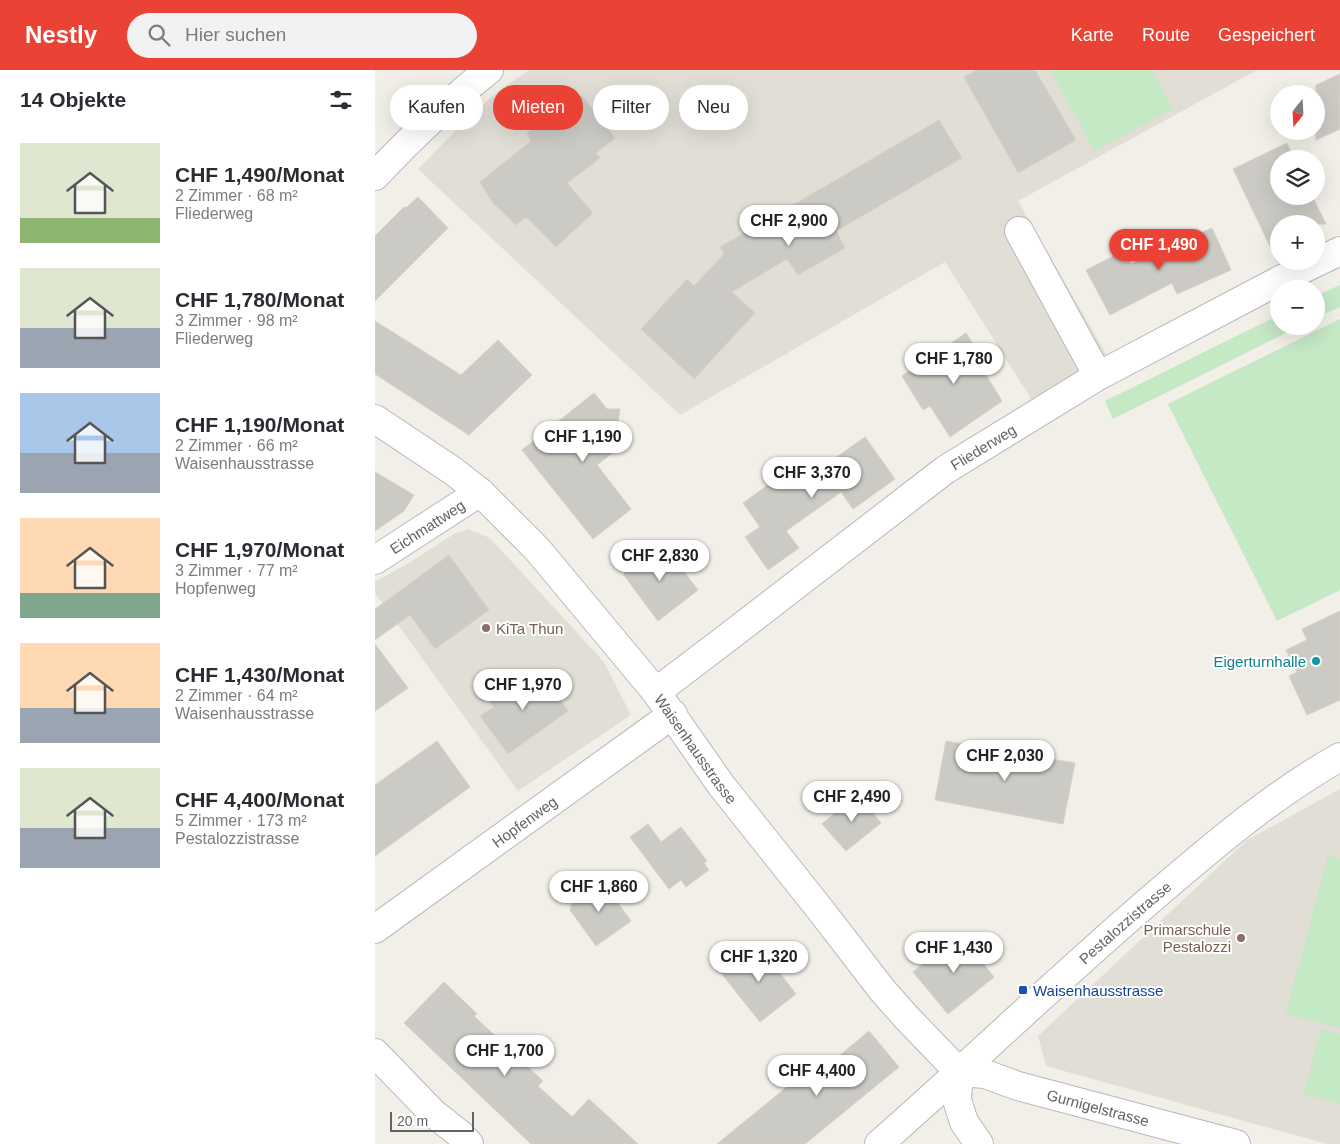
<!DOCTYPE html>
<html lang="de">
<meta charset="utf-8">
<style>
:root{--surface:#fff;--page:#f2f2f3;--text:#2b2b33;--muted:#7c7c81;--accent:#ea4335}
body{margin:0;font-family:Helvetica,sans-serif;background:var(--page);color:var(--text);height:100vh;display:flex;flex-direction:column;font-size:19px;white-space:nowrap}
*{box-sizing:border-box;margin:0}
p{font-size:16px;color:var(--muted)}
.icon{flex:none;width:28px;height:28px;fill:none;stroke:currentColor;stroke-width:2;stroke-linecap:round;stroke-linejoin:round}
.map{position:relative;flex:1;overflow:hidden}
.panel{display:flex;flex-direction:column;background:var(--surface);width:375px}
.panel>*{flex:none}
.banner{position:absolute;left:15px;top:15px;width:475px;height:45px;display:flex;gap:10px}
.needle{width:32px;rotate:198deg}
.tools{position:absolute;left:895px;top:15px;display:grid;gap:10px}
.tools a{display:grid;place-items:center;width:55px;height:55px;border-radius:50%;background:var(--surface);box-shadow:0 5px 20px #0002;font-size:25px}
.scale{position:absolute;left:15px;bottom:12px;width:84px;box-sizing:border-box;padding-left:5px;border:2px solid #5f6368;border-top:0;font-size:14px;line-height:18px;white-space:nowrap;color:#5f6368;-webkit-text-stroke:4px #fff;paint-order:stroke}
.price{position:absolute;translate:-50% -42px;padding:0 11px;border-radius:18px;background:#fff;color:#222;font-size:16px;line-height:32px;filter:drop-shadow(0 1px 2px #0008)}
.price::after{content:'';position:absolute;left:50%;top:30px;width:15px;height:11px;margin-left:-8px;background:inherit;clip-path:polygon(0 0,100% 0,50% 100%)}
.price.current{background:var(--accent);color:#fff}
ul{padding:0;list-style:none}
li{display:flex;align-items:center;gap:15px;height:125px;padding:0 20px}
li span{display:grid;place-items:center;flex:none;width:140px;height:100px;border-radius:0px;color:#555}
li>.icon{margin-inline-start:auto}
span .icon{width:60px;height:60px;fill:#fffc;stroke-width:1}
li b{font-size:21px}
h2{display:flex;justify-content:space-between;align-items:center;height:60px;padding:0 20px;font-size:21px}
.chip{padding:0 18px;border-radius:22px;background:var(--surface);box-shadow:0 5px 20px #0002;font-size:18px;line-height:45px}
.chip.current{background:var(--accent);color:#fff}
header{display:flex;align-items:center;gap:30px;box-sizing:border-box;height:70px;padding:0 25px;background:var(--accent);color:#fff}
header strong{font-size:24px}
nav{display:flex;gap:28px;margin-inline-start:auto;font-size:18px}
.search{width:350px;height:45px;background:var(--page);display:flex;align-items:center;gap:12px;box-sizing:border-box;padding:0 18px;border-radius:28px;color:var(--muted);font-size:19px}
main{display:flex;flex:1;min-height:0}
.map>svg:first-child{display:block}
.education{fill:#e1ded6}
.green{fill:#c5e8c5}
.building{fill:#cccac5;stroke:#d6d1c6}
.lines{fill:none;stroke-linecap:round;stroke-linejoin:round}
.minor-casing{stroke:#b5b8bc;stroke-width:30}
.minor{stroke:#fff;stroke-width:28}
.education-dot{fill:#8d6e63;stroke:#fff;stroke-width:2}
.culture-dot{fill:#0f9aa8;stroke:#fff;stroke-width:2}
.transit-dot{fill:#1a4fb4;stroke:#fff;stroke-width:2}
.labels{text-anchor:middle;dominant-baseline:central;stroke-width:4;stroke-linejoin:round;paint-order:stroke}
.street-label{font-size:15px;fill:#5f6368;stroke:#fff}
.education-label{font-size:15px;fill:#785e54;stroke:#fff;text-anchor:start}
.culture-label{font-size:15px;fill:#0d838f;stroke:#fff;text-anchor:end}
.transit-label{font-size:15px;fill:#164399;stroke:#fff;text-anchor:start}
</style>
<header>
<strong>Nestly</strong>
<div class="search"><svg class="icon" aria-label="search" viewBox="0 0 24 24"><circle cx="10" cy="10" r="6"/><path d="M15 15l6 6"/></svg>Hier suchen</div>
<nav><a>Karte</a><a>Route</a><a>Gespeichert</a></nav>
</header>
<main>
<section class="panel">
<h2>14 Objekte<svg class="icon" aria-label="filters" viewBox="0 0 24 24"><path d="M4 7h16M4 17h16"/><circle cx="9" cy="7" r="2"/><circle cx="15" cy="17" r="2"/></svg></h2>
<ul>
<li><span style="background:linear-gradient(#dfe7d0 75%,#8fb573 0)"><svg class="icon" aria-label="home" viewBox="0 0 24 24"><path d="M3 11l9-7 9 7M6 9v11h12V9"/></svg></span><div><b>CHF 1,490/Monat</b><p>2 Zimmer · 68 m²</p><p>Fliederweg</p></div></li>
<li><span style="background:linear-gradient(#dfe7d0 60%,#9aa5b1 0)"><svg class="icon" aria-label="home" viewBox="0 0 24 24"><path d="M3 11l9-7 9 7M6 9v11h12V9"/></svg></span><div><b>CHF 1,780/Monat</b><p>3 Zimmer · 98 m²</p><p>Fliederweg</p></div></li>
<li><span style="background:linear-gradient(#a9c7e8 60%,#9aa5b1 0)"><svg class="icon" aria-label="home" viewBox="0 0 24 24"><path d="M3 11l9-7 9 7M6 9v11h12V9"/></svg></span><div><b>CHF 1,190/Monat</b><p>2 Zimmer · 66 m²</p><p>Waisenhausstrasse</p></div></li>
<li><span style="background:linear-gradient(#ffd9b3 75%,#7fa58c 0)"><svg class="icon" aria-label="home" viewBox="0 0 24 24"><path d="M3 11l9-7 9 7M6 9v11h12V9"/></svg></span><div><b>CHF 1,970/Monat</b><p>3 Zimmer · 77 m²</p><p>Hopfenweg</p></div></li>
<li><span style="background:linear-gradient(#ffd9b3 65%,#9aa5b1 0)"><svg class="icon" aria-label="home" viewBox="0 0 24 24"><path d="M3 11l9-7 9 7M6 9v11h12V9"/></svg></span><div><b>CHF 1,430/Monat</b><p>2 Zimmer · 64 m²</p><p>Waisenhausstrasse</p></div></li>
<li><span style="background:linear-gradient(#dfe7d0 60%,#9aa5b1 0)"><svg class="icon" aria-label="home" viewBox="0 0 24 24"><path d="M3 11l9-7 9 7M6 9v11h12V9"/></svg></span><div><b>CHF 4,400/Monat</b><p>5 Zimmer · 173 m²</p><p>Pestalozzistrasse</p></div></li>
</ul>
</section>
<div class="map">
<svg width="965" height="1074" viewBox="0 0 965 1074">
<rect width="100%" height="100%" fill="#f1efe8"/>
<g class="education">
<path d="M154,0h728l-239,131 91,158 -74,46 -90,-143 -265,153 -262,-246 53,-54 29,-25z"/>
<path d="M93,459l22,9 114,124 27,53 -113,76 -143,-198v-11l32,-18 47,-30z"/>
<path d="M965,719v355h-13l-281,-78 -8,-30 209,-196z"/>
</g>
<g class="green">
<path d="M675,0h102l21,39 -78,42z"/>
<path d="M965,215v22l-24,11v-22z"/>
<path d="M904,245v11h21l-187,93 -8,-18z"/>
<path d="M965,249v271l-63,31 -109,-217z"/>
<path d="M953,785l12,4v169l-54,-14z"/>
<path d="M946,959l19,5v70l-36,-10z"/>
</g>
<g class="building">
<path d="M602,0h58l41,70 -58,33 -54,-96z"/>
<path d="M965,4v55l-24,11v-55z"/>
<path d="M207,26l33,42 -19,15 4,5 -33,25 26,30 -37,34 -30,-30 -10,8 -24,-23 -12,-20 51,-41 -4,-8 32,-25 3,4z"/>
<path d="M564,50l23,38 -126,73 9,17 -47,27 -11,-16 -55,33 23,21 -61,66 -53,-50 46,-50 7,7 30,-32 -4,-7 40,-23 -3,-6 21,-12 3,6z"/>
<path d="M912,73l7,16h-15v37h33l14,28h-47l-1,39 -45,-94z"/>
<path d="M43,127l30,31 -73,73v-65l29,-29 2,1z"/>
<path d="M837,158l19,42 -54,24 -5,-11 -62,32 -24,-45 38,-19 7,13z"/>
<path d="M0,251l86,54 37,-35 34,35 -63,60 -94,-61z"/>
<path d="M591,263l22,34 -5,3 19,31 -52,36 -20,-31 -7,4 -21,-34z"/>
<path d="M219,323l13,16h13l-2,14 12,16 -33,26 34,44 -38,30 -71,-89z"/>
<path d="M490,367l30,42 -42,30 -12,-17 -55,39 13,17 -31,22 -23,-33 15,-10 -17,-24 40,-29 10,14z"/>
<path d="M0,402l39,23 -10,16 -29,20z"/>
<path d="M288,474l35,46 -40,31 -35,-47z"/>
<path d="M74,485l40,55 -54,39 -25,-34 -35,25v-31z"/>
<path d="M965,541v89l-33,15 -18,-39 8,-4 -11,-22 21,-10 -5,-11z"/>
<path d="M0,574l33,44 -33,23z"/>
<path d="M166,603l27,38 -60,43 -28,-38 14,-9 -6,-8 34,-24 5,7z"/>
<path d="M62,671l33,46 -95,69v-71z"/>
<path d="M571,671l129,22 -12,61 -128,-24z"/>
<path d="M482,724l24,29 -35,28 -24,-27z"/>
<path d="M273,754l13,18 20,-15 26,34 -3,2 5,7 -23,17 -5,-7 -12,9 -39,-52z"/>
<path d="M227,811l29,40 -35,25 -26,-36 4,-15 8,1z"/>
<path d="M585,865l34,42 -46,37 -35,-42z"/>
<path d="M383,875l38,49 -36,28 -39,-49z"/>
<path d="M69,912l33,32 -3,2 69,65 -5,5 34,31 17,-18 49,45h-107l-127,-121z"/>
<path d="M494,961l30,36 -94,77h-88l103,-84 6,7z"/>
</g>
<g class="lines">
<defs>
<g id="minor">
<path d="M0,106c36,-38 73,-74 114,-106"/>
<path d="M644,161l79,145"/>
<path id="s1" d="M0,349l78,52 27,21 57,57 119,143 65,93 98,123 64,83 24,27 52,54 -2,28 7,22 15,22"/>
<path id="s2" d="M0,490l105,-68"/>
<path id="s3" d="M281,622l71,-54 218,-168 153,-94 184,-97 58,-28"/>
<path id="s4" d="M0,859l298,-215"/>
<path d="M0,983l58,60 28,22 8,9"/>
<path id="s5" d="M584,1002l26,2 33,12 218,58"/>
<path id="s6" d="M504,1074c96,-84 187,-173 285,-256 55,-47 112,-95 176,-131"/>
</g>
</defs>
<use href="#minor" class="minor-casing"/>
<use href="#minor" class="minor"/>
</g>
<g class="education-dot">
<circle cx="111" cy="558" r="5"/>
<circle cx="866" cy="868" r="5"/>
</g>
<circle class="culture-dot" cx="941" cy="591" r="5"/>
<rect class="transit-dot" x="643" y="915" width="10" height="10" rx="2.5"/>
<g class="labels">
<g class="street-label">
<text stroke="none"><textPath href="#s3" startOffset="409">Fliederweg</textPath></text>
<text stroke="none"><textPath href="#s2" startOffset="62">Eichmattweg</textPath></text>
<text stroke="none"><textPath href="#s1" startOffset="464">Waisenhausstrasse</textPath></text>
<text stroke="none"><textPath href="#s4" startOffset="184">Hopfenweg</textPath></text>
<text stroke="none"><textPath href="#s6" startOffset="331">Pestalozzistrasse</textPath></text>
<text stroke="none"><textPath href="#s5" startOffset="144">Gurnigelstrasse</textPath></text>
</g>
<g class="education-label">
<text x="121" y="558">KiTa Thun</text>
<text x="856" y="859" text-anchor="end">Primarschule<tspan x="856" dy="17">Pestalozzi</tspan></text>
</g>
<g class="culture-label">
<text x="931" y="591">Eigerturnhalle</text>
</g>
<g class="transit-label">
<text x="658" y="920">Waisenhausstrasse</text>
</g>
</g>
</svg>
<div class="tools">
<a><svg class="needle" viewBox="-14 -14 28 28"><path d="M0-13l5 13h-10z" fill="#e53935"/><path d="M0 13l5-13h-10z" fill="#7c7c81"/></svg></a>
<a><svg class="icon" aria-label="layers" viewBox="0 0 24 24"><path d="M12 4l9 5-9 5-9-5zM3 14l9 5 9-5"/></svg></a>
<a>+</a>
<a>−</a>
</div>
<div class="scale">20 m</div>
<b class="price" style="left:414px;top:177px">CHF 2,900</b>
<b class="price current" style="left:784px;top:201px">CHF 1,490</b>
<b class="price" style="left:579px;top:315px">CHF 1,780</b>
<b class="price" style="left:208px;top:393px">CHF 1,190</b>
<b class="price" style="left:437px;top:429px">CHF 3,370</b>
<b class="price" style="left:285px;top:512px">CHF 2,830</b>
<b class="price" style="left:148px;top:641px">CHF 1,970</b>
<b class="price" style="left:630px;top:712px">CHF 2,030</b>
<b class="price" style="left:477px;top:753px">CHF 2,490</b>
<b class="price" style="left:224px;top:843px">CHF 1,860</b>
<b class="price" style="left:579px;top:904px">CHF 1,430</b>
<b class="price" style="left:384px;top:913px">CHF 1,320</b>
<b class="price" style="left:130px;top:1007px">CHF 1,700</b>
<b class="price" style="left:442px;top:1027px">CHF 4,400</b>
<div class="banner">
<a class="chip">Kaufen</a>
<a class="chip current">Mieten</a>
<a class="chip">Filter</a>
<a class="chip">Neu</a>
</div>
</div>
</main>
